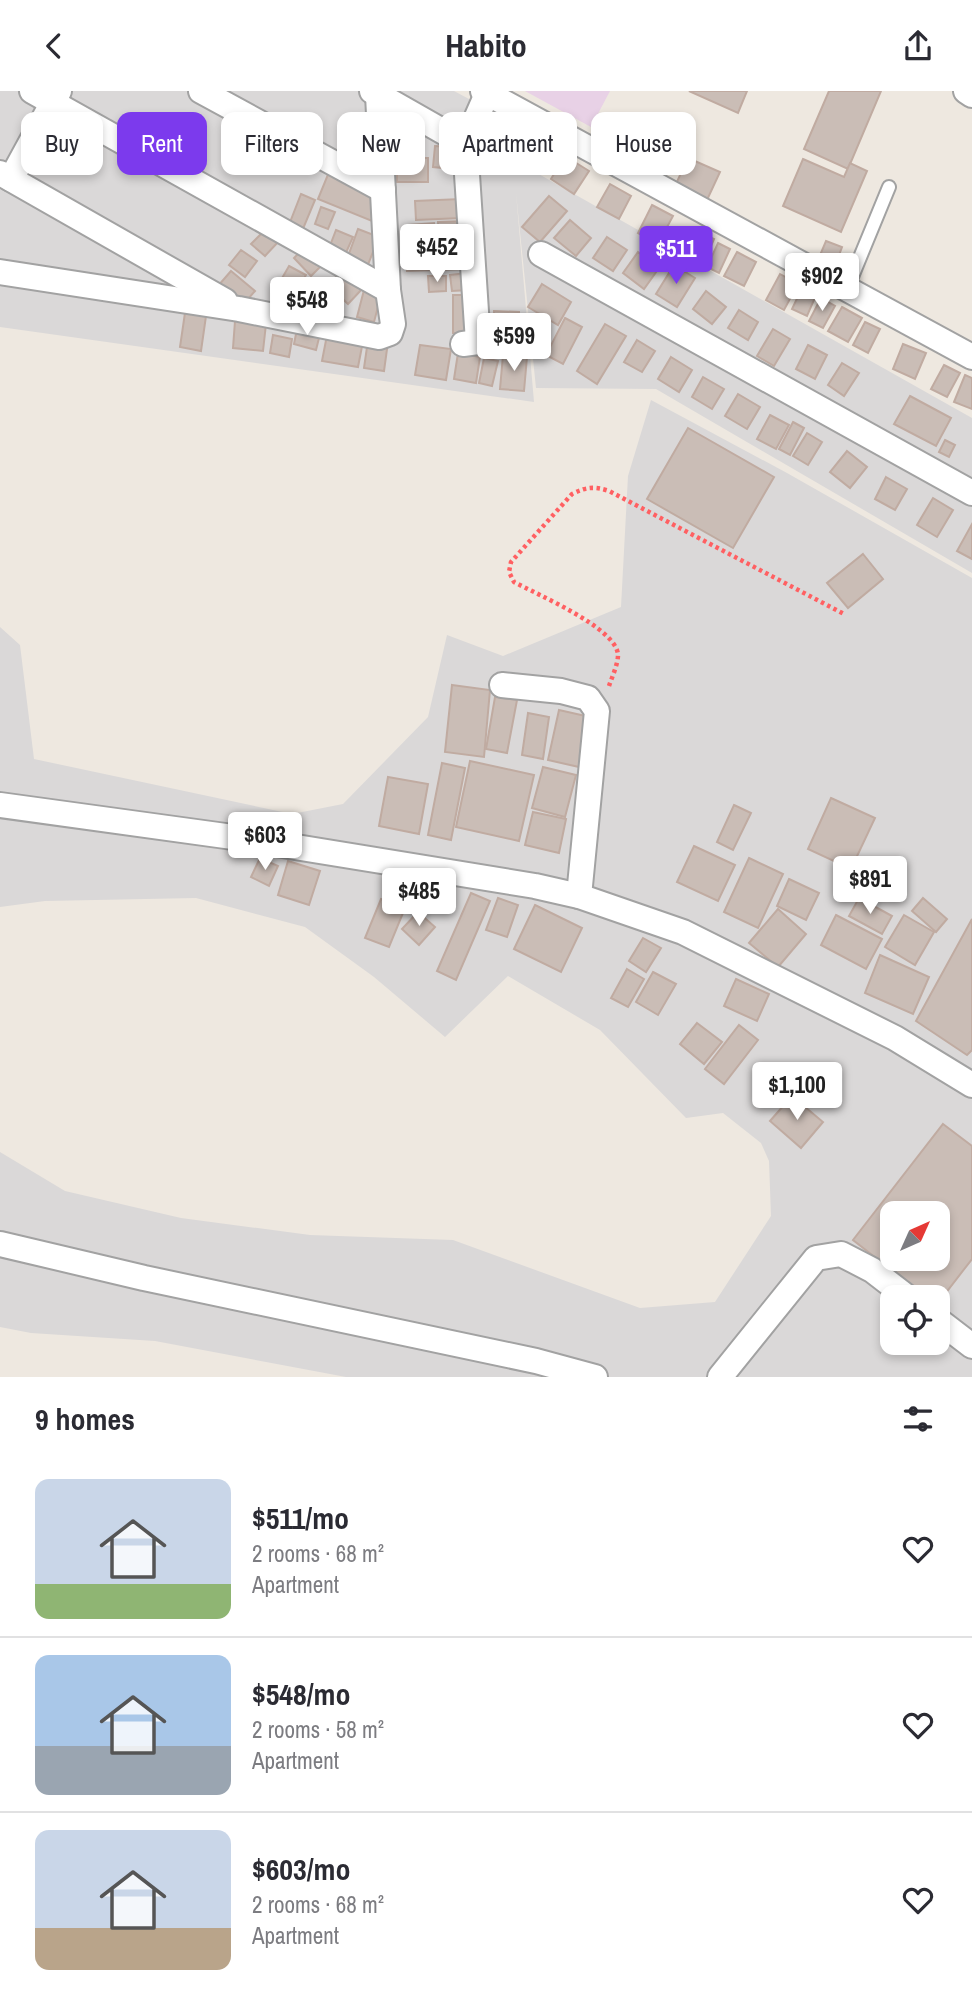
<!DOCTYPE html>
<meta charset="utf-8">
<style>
:root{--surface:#fff;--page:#f7f7f7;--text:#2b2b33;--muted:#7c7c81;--line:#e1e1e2;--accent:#7c3aed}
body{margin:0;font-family:"Archivo Narrow",sans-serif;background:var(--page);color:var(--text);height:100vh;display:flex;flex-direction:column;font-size:26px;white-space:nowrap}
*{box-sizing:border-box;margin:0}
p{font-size:23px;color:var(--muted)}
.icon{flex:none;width:38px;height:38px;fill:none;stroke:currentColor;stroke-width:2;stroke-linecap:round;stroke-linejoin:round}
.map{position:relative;height:1286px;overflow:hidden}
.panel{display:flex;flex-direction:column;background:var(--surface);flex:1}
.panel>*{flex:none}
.top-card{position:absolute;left:21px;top:21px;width:931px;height:63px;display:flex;gap:14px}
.needle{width:46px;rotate:45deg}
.fabs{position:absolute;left:880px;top:1110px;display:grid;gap:14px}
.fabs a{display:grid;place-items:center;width:70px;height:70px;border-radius:14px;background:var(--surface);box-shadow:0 4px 10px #0003;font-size:35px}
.price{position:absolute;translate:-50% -60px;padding:0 16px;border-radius:7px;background:#fff;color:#222;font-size:23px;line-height:46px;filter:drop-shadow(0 2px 4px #0008)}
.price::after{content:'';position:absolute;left:50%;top:42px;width:21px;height:16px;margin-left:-10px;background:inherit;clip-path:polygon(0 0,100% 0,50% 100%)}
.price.selected{background:var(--accent);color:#fff}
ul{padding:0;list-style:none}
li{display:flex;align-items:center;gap:21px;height:175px;padding:0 35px}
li+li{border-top:2px solid var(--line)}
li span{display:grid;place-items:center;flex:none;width:196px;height:140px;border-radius:14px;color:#555}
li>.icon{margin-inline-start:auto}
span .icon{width:84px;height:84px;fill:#fffc;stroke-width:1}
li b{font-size:30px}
h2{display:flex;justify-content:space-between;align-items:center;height:84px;padding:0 35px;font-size:30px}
.tag{padding:0 24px;border-radius:14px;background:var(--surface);box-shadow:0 4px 10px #0003;font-size:24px;line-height:63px}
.tag.selected{background:var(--accent);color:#fff}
header{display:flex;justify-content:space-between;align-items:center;height:91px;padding:0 35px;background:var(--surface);font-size:32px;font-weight:700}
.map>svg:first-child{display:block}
.residential{fill:#dad8d8;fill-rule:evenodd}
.industrial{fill:#e8d1e6}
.building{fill:#cabdb6;stroke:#c0aba1;stroke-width:2;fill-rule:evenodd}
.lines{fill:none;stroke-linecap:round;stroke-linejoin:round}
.service-casing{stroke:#a2a2a2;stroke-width:16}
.minor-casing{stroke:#a2a2a2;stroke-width:28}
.path{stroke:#ff6062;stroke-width:4.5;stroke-dasharray:3.5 3.5;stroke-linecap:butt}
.service{stroke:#fff;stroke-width:12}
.minor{stroke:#fff;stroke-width:24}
</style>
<header><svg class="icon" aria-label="back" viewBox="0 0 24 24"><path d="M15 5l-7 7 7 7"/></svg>Habito<svg class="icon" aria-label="share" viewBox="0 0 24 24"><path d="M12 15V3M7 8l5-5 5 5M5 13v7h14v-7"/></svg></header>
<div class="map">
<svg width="972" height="1286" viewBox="0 0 972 1286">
<rect width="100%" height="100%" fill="#eee8e0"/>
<g class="residential">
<path d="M0,0h454l45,24 10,11 3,33 460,259v155l-316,-184 -120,-1 -20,-195 18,209 -534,-75z"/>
<path d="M651,309l136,73 185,105v799h-626l-191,-36 -124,-8 -31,-6v-175l65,39 116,27 129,17 143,5 187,68 75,-6 56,-86 -2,-55 -8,-18 -38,-30 -37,5 -86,-88 -92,-54 -63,61 -71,-60 -69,-50 -109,-29 -151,3 -45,6v-280l20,18 14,114 258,55 51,-10 85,-87 19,-82 56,21 118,-49 7,-131zM892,1122h46v45h-46zM892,1206h46v45h-46z"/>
</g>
<path class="industrial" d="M525,0h85l-19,36z"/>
<g class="building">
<path d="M689,0h58l-9,22z"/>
<path d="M829,0h52l-33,78 -44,-20z"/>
<path d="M396,32l26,1 -1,28 -25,-1z"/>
<path d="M536,50l17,12 -12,18 -18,-12z"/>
<path d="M435,55l19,1 -2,22 -19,-2z"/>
<path d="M565,65l24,15 -15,23 -23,-15z"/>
<rect x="397" y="67" width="31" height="24"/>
<path d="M688,67l32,14 -13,28 -32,-14z"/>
<path d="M803,68l41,18 6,-14 17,8 -26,61 -58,-26z"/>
<path d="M329,81l54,22 -11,27 -54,-22z"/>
<path d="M610,93l21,12 -12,23 -22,-12z"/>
<path d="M301,103l14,6 -15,36 -13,-6z"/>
<path d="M549,105l18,15 -27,31 -18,-15z"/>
<path d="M461,108v19l-45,2 -1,-19z"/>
<path d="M652,114l21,11 -15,28 -20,-11z"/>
<path d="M321,116l14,5 -7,17 -13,-5z"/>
<path d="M570,129l21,18 -15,18 -22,-18z"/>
<path d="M465,130l1,20 -27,1 -1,-20z"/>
<path d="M434,132l1,20 -25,2 -1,-20z"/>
<path d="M266,138l13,12 -14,15 -14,-12z"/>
<path d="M358,138l21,8 -12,30 -20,-8z"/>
<path d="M336,139l17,7 -9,20 -16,-6z"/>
<path d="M694,139l20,9 -12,28 -20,-9z"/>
<path d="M607,146l20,13 -14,21 -20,-13z"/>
<path d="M826,150l16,6 -7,19 -17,-6z"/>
<path d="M718,152l12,6 -11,24 -12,-6z"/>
<path d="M467,155v23l-60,2 -1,-22z"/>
<path d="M241,159l16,11 -12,16 -16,-12z"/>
<path d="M302,159l18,17 -9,9 -17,-18z"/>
<path d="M638,161l21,16 -15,21 -21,-16z"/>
<path d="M737,161l19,10 -12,24 -20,-10z"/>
<path d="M674,174l21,13 -18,29 -21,-13z"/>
<path d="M289,175l17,9 -16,29 -17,-10z"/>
<path d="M344,178l19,19 -15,16 -20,-19z"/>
<path d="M231,180l24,20 -13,15 -24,-20z"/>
<path d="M468,182l1,17 -17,1 -2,-16z"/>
<path d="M780,183l18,10 -14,26 -18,-10z"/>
<path d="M428,185h18v15l-17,1z"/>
<path d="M542,193l29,18 -13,23 -30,-18z"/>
<path d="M803,195l14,7 -10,23 -15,-7z"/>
<path d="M364,199l17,5 -7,27 -17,-5z"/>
<path d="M706,200l20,16 -14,17 -19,-15z"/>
<path d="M453,204h19l1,38h-20z"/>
<path d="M333,205l8,8 -12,13 -9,-8z"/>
<path d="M821,207l14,8 -12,22 -14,-7z"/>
<path d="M186,215l21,3 -6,42 -21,-4z"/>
<path d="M842,216l20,11 -14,24 -20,-11z"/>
<path d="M739,219l19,12 -10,18 -20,-12z"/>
<path d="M494,220l25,1v18l-25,-1z"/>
<path d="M565,227l17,9 -19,37 -17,-9z"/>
<path d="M235,230l31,3 -3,27 -30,-3z"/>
<path d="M865,231l15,7 -12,24 -15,-8z"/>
<path d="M298,233l23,6 -5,20 -22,-6z"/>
<path d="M605,233l21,12 -29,48 -20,-13z"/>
<path d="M773,238l17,10 -16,27 -17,-10z"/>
<path d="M328,239l36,6 -6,31 -36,-6z"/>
<path d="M508,242l16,1 -1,21 -16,-2z"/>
<path d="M273,244l19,4 -3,18 -19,-4z"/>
<path d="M368,249l20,2 -4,29 -20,-3z"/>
<path d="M637,249l18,11 -13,21 -18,-10z"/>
<path d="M903,253l23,9 -11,26 -22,-10z"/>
<path d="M420,254l31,4 -5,31 -31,-5z"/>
<path d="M808,254l19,10 -12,24 -19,-10z"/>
<path d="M458,262l22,4 -4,26 -22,-4z"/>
<path d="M503,264l24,2 -3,34 -24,-2z"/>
<path d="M671,266l21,13 -13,22 -21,-13z"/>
<path d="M484,267l14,3 -6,25 -13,-3z"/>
<path d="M842,272l17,10 -15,23 -16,-11z"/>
<path d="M944,274l16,8 -13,24 -16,-8z"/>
<path d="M965,284l7,3v31l-18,-7z"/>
<path d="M703,286l21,12 -12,20 -20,-12z"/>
<path d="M738,303l22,13 -13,22 -22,-13z"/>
<path d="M910,305l41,22 -15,28 -42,-22z"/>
<path d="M770,324l19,10 -13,24 -19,-10z"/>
<path d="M793,331l11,6 -14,27 -11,-6z"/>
<path d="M688,337l86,49 -41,71 -86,-49z"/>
<path d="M807,342l15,9 -14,23 -15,-9z"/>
<path d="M945,349l10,5 -6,12 -10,-5z"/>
<path d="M847,360l20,16 -17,21 -20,-16z"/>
<path d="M886,386l21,12 -12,21 -20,-11z"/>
<path d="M933,407l20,12 -16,27 -20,-12z"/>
<path d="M972,433v35l-15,-8z"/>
<path d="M863,463l20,25 -35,29 -21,-25z"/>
<path d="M452,594l38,5 -6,67 -39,-5z"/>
<path d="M495,606l22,3 -10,53 -21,-4z"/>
<path d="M559,619l31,7 -11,50 -31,-7z"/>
<path d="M528,622l21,4 -6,42 -21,-4z"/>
<path d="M470,670l64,14 -15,66 -63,-14z"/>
<path d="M442,672l23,5 -14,72 -23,-5z"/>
<path d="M543,676l33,8 -11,42 -33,-9z"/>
<path d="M388,686l40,7 -9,50 -40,-8z"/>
<path d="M831,707l44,20 -24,51 -43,-20z"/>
<path d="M734,714l17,8 -18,37 -16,-8z"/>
<path d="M533,721l33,7 -7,34 -34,-8z"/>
<path d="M694,755l41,19 -17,36 -41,-19z"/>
<path d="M260,767l18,8 -9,20 -18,-9z"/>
<path d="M749,767l34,16 -25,54 -34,-16z"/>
<path d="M288,770l32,10 -11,34 -31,-10z"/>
<path d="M789,788l30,14 -13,27 -29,-14z"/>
<path d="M471,802l19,8 -34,79 -19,-9z"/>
<path d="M498,807l20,7 -11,32 -21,-7z"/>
<path d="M859,807l33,18 -10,18 -33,-18z"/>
<path d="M923,807l24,21 -11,13 -24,-21z"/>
<path d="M381,808l24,9 -16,39 -24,-9z"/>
<path d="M535,814l47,23 -21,44 -47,-23z"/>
<path d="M778,818l28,25 -28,33 -29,-24z"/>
<path d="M418,821l17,15 -16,18 -17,-16z"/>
<path d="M836,824l46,24 -16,30 -45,-24z"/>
<path d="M904,824l30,17 -19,33 -30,-18z"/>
<path d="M972,828v131l-5,5 -51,-34z"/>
<path d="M643,847l18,10 -15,24 -17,-11z"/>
<path d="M880,864l49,22 -16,37 -48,-21z"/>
<path d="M627,878l17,10 -16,28 -17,-9z"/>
<path d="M653,881l23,12 -18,31 -22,-13z"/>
<path d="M736,888l33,15 -12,27 -33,-15z"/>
<path d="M697,932l25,19 -18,22 -24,-20z"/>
<path d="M739,934l19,15 -34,44 -19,-15z"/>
<path d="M792,1005l31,26 -22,26 -31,-27z"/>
<path d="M943,1033l29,22v113l-34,44v-6h-12l-73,-57zM892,1122h46v45h-46z"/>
</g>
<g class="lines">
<defs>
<path id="service" d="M847,198l42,-102"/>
<g id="minor">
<path d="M32,0l356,199"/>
<path d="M201,0l182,99"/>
<path d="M372,0l93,53"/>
<path d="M483,0l489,266"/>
<path d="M966,0l6,4"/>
<path d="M0,82l225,128"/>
<path d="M11,88l48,-88"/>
<path d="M541,163l431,239"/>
<path d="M0,181l239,37 140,28 11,-4 3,-9 -5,-34 -10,-195"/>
<path d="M463,253l15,-2 -13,-198 22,-50"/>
<path d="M502,594l59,6 27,7 9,13 -18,185"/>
<path d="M0,714l240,33 295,48 44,10 104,36 212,106 77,47"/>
<path d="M0,1153l144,34 392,83 59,16"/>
<path d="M938,1229l34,26"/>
<path d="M720,1286l96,-119 25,-4 31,16 35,27"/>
</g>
</defs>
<use href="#service" class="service-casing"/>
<use href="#minor" class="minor-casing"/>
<path class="path" d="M609,595c3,-9 9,-22 9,-31 -1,-27 -82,-61 -104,-73l-5,-10 2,-10 61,-68c14,-7 22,-8 37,-3l235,123"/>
<use href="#service" class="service"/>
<use href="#minor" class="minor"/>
</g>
</svg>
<div class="fabs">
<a><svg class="needle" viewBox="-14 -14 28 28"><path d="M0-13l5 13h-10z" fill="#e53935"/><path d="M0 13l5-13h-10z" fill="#7c7c81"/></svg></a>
<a><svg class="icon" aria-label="locate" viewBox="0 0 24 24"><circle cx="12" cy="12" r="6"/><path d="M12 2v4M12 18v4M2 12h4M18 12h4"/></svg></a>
</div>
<b class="price" style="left:437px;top:193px">$452</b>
<b class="price selected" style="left:676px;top:195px">$511</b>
<b class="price" style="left:822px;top:222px">$902</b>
<b class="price" style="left:307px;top:246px">$548</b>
<b class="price" style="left:514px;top:282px">$599</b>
<b class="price" style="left:265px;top:781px">$603</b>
<b class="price" style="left:870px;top:825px">$891</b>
<b class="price" style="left:419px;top:837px">$485</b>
<b class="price" style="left:797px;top:1031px">$1,100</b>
<div class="top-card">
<a class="tag">Buy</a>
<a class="tag selected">Rent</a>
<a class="tag">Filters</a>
<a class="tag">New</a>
<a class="tag">Apartment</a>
<a class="tag">House</a>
</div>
</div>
<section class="panel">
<h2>9 homes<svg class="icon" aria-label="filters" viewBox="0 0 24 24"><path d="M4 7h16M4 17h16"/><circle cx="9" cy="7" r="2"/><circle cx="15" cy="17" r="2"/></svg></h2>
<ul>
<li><span style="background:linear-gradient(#c9d6e8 75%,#8fb573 0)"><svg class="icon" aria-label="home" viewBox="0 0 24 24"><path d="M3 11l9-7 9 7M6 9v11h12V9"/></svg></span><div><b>$511/mo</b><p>2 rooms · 68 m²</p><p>Apartment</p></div><svg class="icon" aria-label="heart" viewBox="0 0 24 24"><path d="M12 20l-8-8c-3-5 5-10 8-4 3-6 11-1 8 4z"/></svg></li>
<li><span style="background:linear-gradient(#a9c7e8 65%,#9aa5b1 0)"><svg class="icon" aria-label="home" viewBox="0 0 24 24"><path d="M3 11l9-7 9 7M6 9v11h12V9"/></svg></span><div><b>$548/mo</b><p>2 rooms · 58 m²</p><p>Apartment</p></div><svg class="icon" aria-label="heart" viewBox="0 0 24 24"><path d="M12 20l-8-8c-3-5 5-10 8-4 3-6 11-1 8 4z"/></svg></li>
<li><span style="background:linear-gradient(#c9d6e8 70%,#b9a48a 0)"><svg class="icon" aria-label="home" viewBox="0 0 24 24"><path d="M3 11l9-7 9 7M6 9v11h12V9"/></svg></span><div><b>$603/mo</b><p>2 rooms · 68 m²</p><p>Apartment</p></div><svg class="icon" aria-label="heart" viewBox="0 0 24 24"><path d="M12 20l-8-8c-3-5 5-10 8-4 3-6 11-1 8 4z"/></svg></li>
</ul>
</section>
